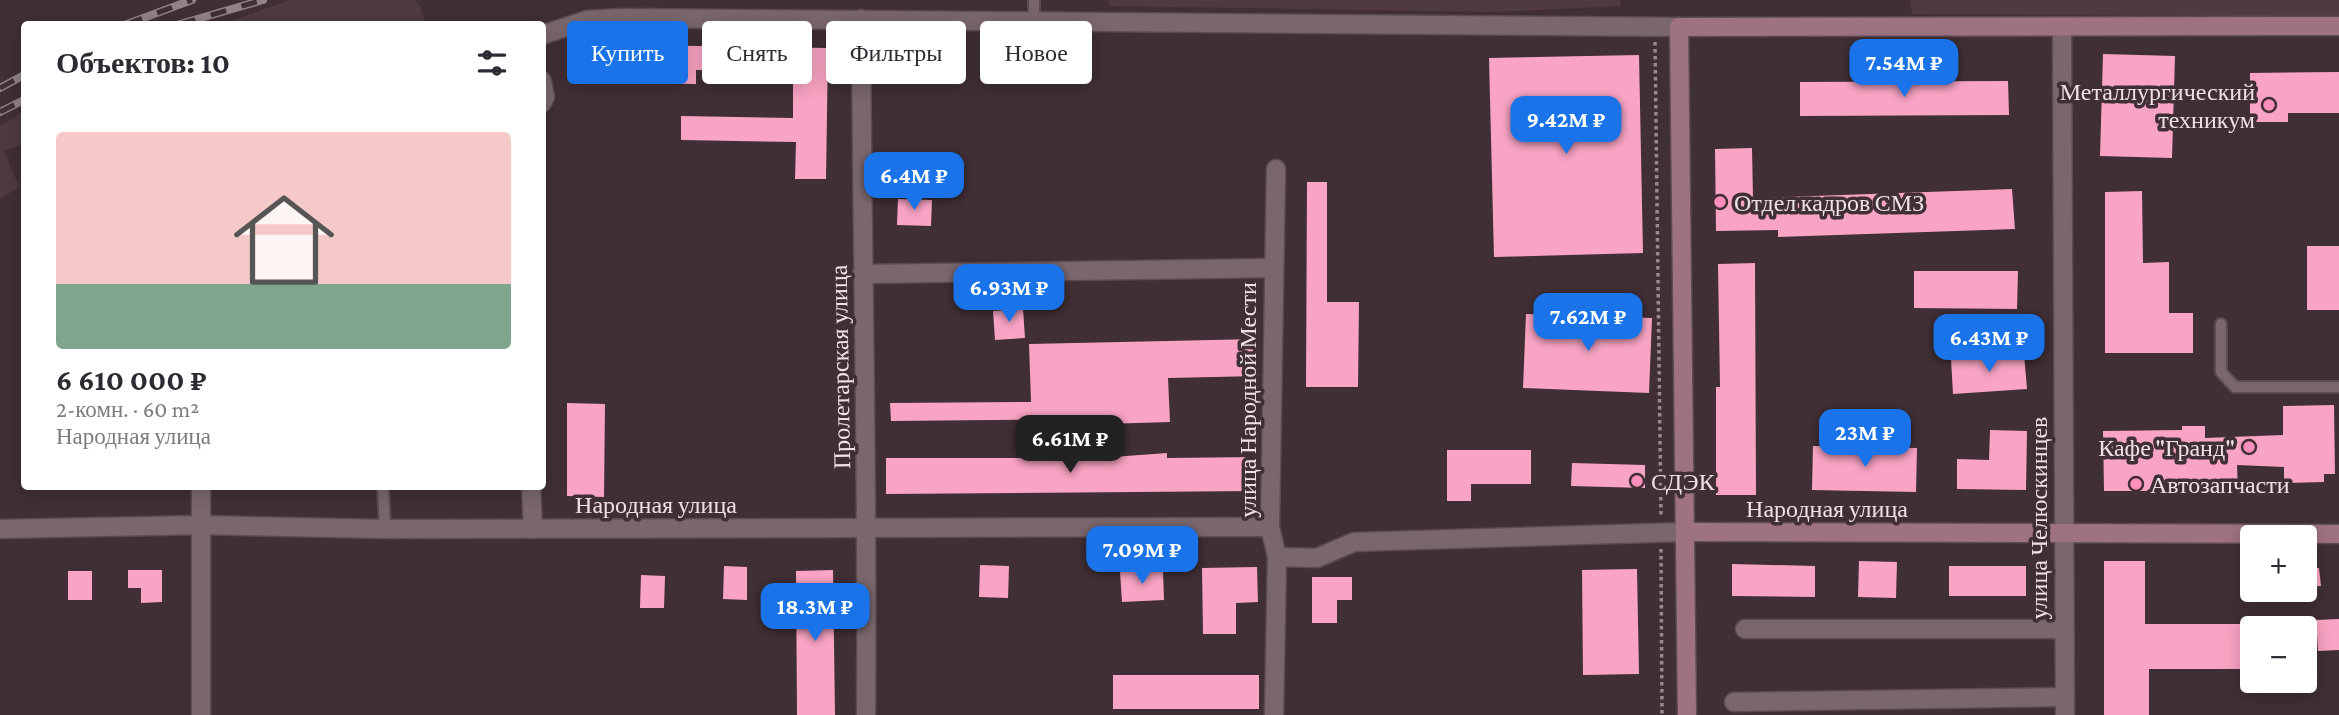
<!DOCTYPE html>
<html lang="ru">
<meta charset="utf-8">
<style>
:root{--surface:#fff;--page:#f7f7f7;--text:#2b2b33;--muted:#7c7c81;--accent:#1a73e8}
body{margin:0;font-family:"Crimson Pro",serif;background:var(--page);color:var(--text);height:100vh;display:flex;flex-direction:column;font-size:26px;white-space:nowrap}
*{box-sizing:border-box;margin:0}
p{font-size:23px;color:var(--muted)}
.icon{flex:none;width:38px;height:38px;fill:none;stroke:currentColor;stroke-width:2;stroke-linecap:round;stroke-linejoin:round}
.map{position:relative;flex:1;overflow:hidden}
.side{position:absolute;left:21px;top:21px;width:525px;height:469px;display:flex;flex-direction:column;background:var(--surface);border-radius:7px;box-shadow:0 4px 18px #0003}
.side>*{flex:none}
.guide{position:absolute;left:567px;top:21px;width:665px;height:63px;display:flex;gap:14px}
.controls{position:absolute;left:2240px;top:525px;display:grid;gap:14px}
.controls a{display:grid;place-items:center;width:77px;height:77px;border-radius:7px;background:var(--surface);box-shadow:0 4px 18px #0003;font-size:35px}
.price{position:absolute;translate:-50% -60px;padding:0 16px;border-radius:14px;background:var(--accent);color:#fff;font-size:23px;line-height:46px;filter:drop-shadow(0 2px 4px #0008)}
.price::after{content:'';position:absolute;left:50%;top:42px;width:21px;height:16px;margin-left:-10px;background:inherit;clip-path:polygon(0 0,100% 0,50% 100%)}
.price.selected{background:#222;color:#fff}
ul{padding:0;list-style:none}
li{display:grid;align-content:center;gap:14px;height:371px;padding:0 35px}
li span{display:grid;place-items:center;height:217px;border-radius:7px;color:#555}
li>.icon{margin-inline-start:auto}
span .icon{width:126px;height:126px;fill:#fffc;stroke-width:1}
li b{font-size:30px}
h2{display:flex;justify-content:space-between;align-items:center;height:84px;padding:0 35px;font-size:30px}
.pill{padding:0 24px;border-radius:7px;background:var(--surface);box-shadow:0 4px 18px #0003;font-size:24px;line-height:63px}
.pill.selected{background:var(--accent);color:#fff}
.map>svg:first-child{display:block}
.built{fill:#503942}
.building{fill:#f9a4c4}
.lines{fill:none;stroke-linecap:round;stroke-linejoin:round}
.lane-casing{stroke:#5a4c51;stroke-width:14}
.street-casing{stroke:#5a4c51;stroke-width:21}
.secondary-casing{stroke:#5a4c51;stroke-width:21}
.path{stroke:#97898e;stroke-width:3.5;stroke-dasharray:3.5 3.5;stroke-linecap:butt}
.lane{stroke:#7a676d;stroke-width:10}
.street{stroke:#7a676d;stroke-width:18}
.secondary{stroke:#9f7283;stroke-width:18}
.rail-casing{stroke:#918388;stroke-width:8}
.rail{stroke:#402f35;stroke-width:5;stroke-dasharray:16;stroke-linecap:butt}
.poi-dot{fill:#fe8ebc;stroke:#402f35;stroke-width:2.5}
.labels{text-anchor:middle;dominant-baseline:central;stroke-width:7;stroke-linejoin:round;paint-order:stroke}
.poi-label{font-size:24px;fill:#ede2e6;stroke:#402f35;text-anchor:start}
.street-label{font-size:24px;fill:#ede2e6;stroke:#402f35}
</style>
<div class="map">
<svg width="2339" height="715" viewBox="0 0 2339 715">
<rect width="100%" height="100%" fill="#402f35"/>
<g class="built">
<path d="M290,0h124l6,5 5,19h-203z"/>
<path d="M1109,0h512l-1,6 -124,6 -387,-6z"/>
<path d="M1910,0h429v17l-427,-3z"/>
<path d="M24,111v33l-20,6 15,37 -19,12v-73z"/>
</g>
<g class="building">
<path d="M569,44l259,4 -2,131h-31l1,-37 -115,-2v-24l112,2v-46l-97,-2v14l-127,-2z"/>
<path d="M945,46l1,34h-38v-33z"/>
<path d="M2103,54l72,2 -3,102 -72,-2z"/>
<path d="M1639,55l4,198 -149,4 -5,-199z"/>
<path d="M2339,72v41h-51v9h-38v-49z"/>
<path d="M2008,81l1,34 -209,1v-34z"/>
<path d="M1752,148l1,50 259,-9 3,40 -237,8v-7l-62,1 -1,-82z"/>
<path d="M1307,182h20v120h32l-1,85h-52z"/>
<path d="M2142,191l1,72 26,-1v51h24v40h-88v-161z"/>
<path d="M898,199l34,1 -1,26 -34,-1z"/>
<rect x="2307" y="246" width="32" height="64"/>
<path d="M1755,263l1,232h-40v-108h4l-2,-123z"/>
<path d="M1914,271h104l-1,38 -103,-1z"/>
<path d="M1023,309l2,29 -30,2 -2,-29z"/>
<path d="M1526,314l126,4 -3,75 -126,-5z"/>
<path d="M1258,339l1,37 -91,2 2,44 -66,2v-5l-213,2 -1,-18 141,-1 -2,-58z"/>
<path d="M2024,354l3,35 -74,5 -2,-35z"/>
<path d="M567,403l38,1 -1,93 -37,-1z"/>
<path d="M2334,405l1,69h-11v8l-40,1v-16l-47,-2 1,26h-134l-1,-60 79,-1v-4h23v12l78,-3v-29z"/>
<path d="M1990,430l37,1 -1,59 -69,-1v-30l32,1z"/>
<path d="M1813,446l104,2 -1,44 -104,-2z"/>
<path d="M1447,450h84v34h-60v17h-24z"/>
<path d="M1167,453v5l89,-1v34l-370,3v-36h213z"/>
<path d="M1572,463l73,2v23l-74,-2z"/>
<path d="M1859,561l38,1 -1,36 -38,-1z"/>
<path d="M2104,561h41v63h107v45h-103v46h-45z"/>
<path d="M1732,564l83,2v31l-83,-1z"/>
<path d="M980,565l29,1 -1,32 -29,-1z"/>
<path d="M724,566l23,1v33l-24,-1z"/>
<rect x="1949" y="566" width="77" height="30"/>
<path d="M1257,567l1,35 -22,1v31h-33l-1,-66z"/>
<path d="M2319,568l2,18 -16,1v-18z"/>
<path d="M1637,569l2,105 -56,1 -1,-105z"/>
<path d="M128,570h34v32l-21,1v-15h-13z"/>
<path d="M833,570l2,145h-38l-1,-144z"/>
<path d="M1163,570l1,30 -42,2 -2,-30z"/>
<rect x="68" y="571" width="24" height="29"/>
<path d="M641,575l24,1 -1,32h-24z"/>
<path d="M1312,577h40v23h-15v23h-25z"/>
<path d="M2339,619v31l-21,1 -2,-31z"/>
<rect x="1113" y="675" width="146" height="34"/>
</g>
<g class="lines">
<defs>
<g id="lane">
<path d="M1034,22v-22"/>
<path d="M2221,324v48l14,15h104"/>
<path d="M383,486l2,43"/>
</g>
<g id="street">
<path d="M861,19c1,232 7,464 5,696"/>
<path d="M2062,27l3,688"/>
<path d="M542,35l45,-15 35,-2 1057,9"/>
<path d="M542,81l3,16 -3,6"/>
<path d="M862,274l410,-6"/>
<path d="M531,486l2,43"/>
<path d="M0,529l200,-4 185,4 885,-2"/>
<path d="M1277,557l40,1 37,-16 331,-10"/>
<path d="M1745,629h318"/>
<path d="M1734,702l331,-5"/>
<path d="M201,715v-229"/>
<path d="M1274,715l3,-158 -7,-30 6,-358"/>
</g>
<g id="secondary">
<path d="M1685,532l654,2"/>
<path d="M1687,715l-8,-688 660,-1"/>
</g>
</defs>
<use href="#lane" class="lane-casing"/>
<use href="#street" class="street-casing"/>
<use href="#secondary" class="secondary-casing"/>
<g class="path">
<path d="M1655,42l6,475"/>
<path d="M1661,549l1,166"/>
</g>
<use href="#lane" class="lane"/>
<use href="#street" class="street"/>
<use href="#secondary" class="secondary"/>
<defs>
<g id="rail">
<path d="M127,24l65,-24"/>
<path d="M180,24l83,-24"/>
<path d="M0,88l24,-13"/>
<path d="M0,112l24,-12"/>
</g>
</defs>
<use href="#rail" class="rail-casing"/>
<use href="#rail" class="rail"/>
</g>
<g class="poi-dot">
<circle cx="2269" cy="105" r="7"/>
<circle cx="1720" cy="202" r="7"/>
<circle cx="2249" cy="447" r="7"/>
<circle cx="1637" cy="481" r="7"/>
<circle cx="2136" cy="484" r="7"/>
</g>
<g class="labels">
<g class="poi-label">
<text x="2255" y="91" text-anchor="end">Металлургический<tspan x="2255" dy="28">техникум</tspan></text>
<text x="1734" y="202">Отдел кадров СМЗ</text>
<text x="2235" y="447" text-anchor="end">Кафе "Гранд"</text>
<text x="1651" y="481">СДЭК</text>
<text x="2150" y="484">Автозапчасти</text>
</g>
<g class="street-label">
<text transform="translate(840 367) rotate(-91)">Пролетарская улица</text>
<text transform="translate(1247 400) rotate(-90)">улица Народной Мести</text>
<text x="656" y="504">Народная улица</text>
<text x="1827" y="508">Народная улица</text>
<text transform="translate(2038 518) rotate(-90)">улица Челюскинцев</text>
</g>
</g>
</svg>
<div class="controls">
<a>+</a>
<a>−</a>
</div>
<b class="price" style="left:1904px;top:99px">7.54M ₽</b>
<b class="price" style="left:1566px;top:156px">9.42M ₽</b>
<b class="price" style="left:914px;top:212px">6.4M ₽</b>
<b class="price" style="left:1009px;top:324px">6.93M ₽</b>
<b class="price" style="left:1588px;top:353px">7.62M ₽</b>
<b class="price" style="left:1989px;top:374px">6.43M ₽</b>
<b class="price" style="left:1865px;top:469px">23M ₽</b>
<b class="price selected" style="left:1070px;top:475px">6.61M ₽</b>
<b class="price" style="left:1142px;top:586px">7.09M ₽</b>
<b class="price" style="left:815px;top:643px">18.3M ₽</b>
<div class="guide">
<a class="pill selected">Купить</a>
<a class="pill">Снять</a>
<a class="pill">Фильтры</a>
<a class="pill">Новое</a>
</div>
<section class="side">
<h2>Объектов: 10<svg class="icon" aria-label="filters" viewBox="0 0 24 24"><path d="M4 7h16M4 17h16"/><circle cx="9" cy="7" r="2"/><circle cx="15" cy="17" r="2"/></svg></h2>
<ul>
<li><span style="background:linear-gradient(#f6c9c9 70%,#7fa58c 0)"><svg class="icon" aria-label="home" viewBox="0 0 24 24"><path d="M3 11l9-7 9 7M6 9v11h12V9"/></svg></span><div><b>6 610 000 ₽</b><p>2-комн. · 60 m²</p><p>Народная улица</p></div></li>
</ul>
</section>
</div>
